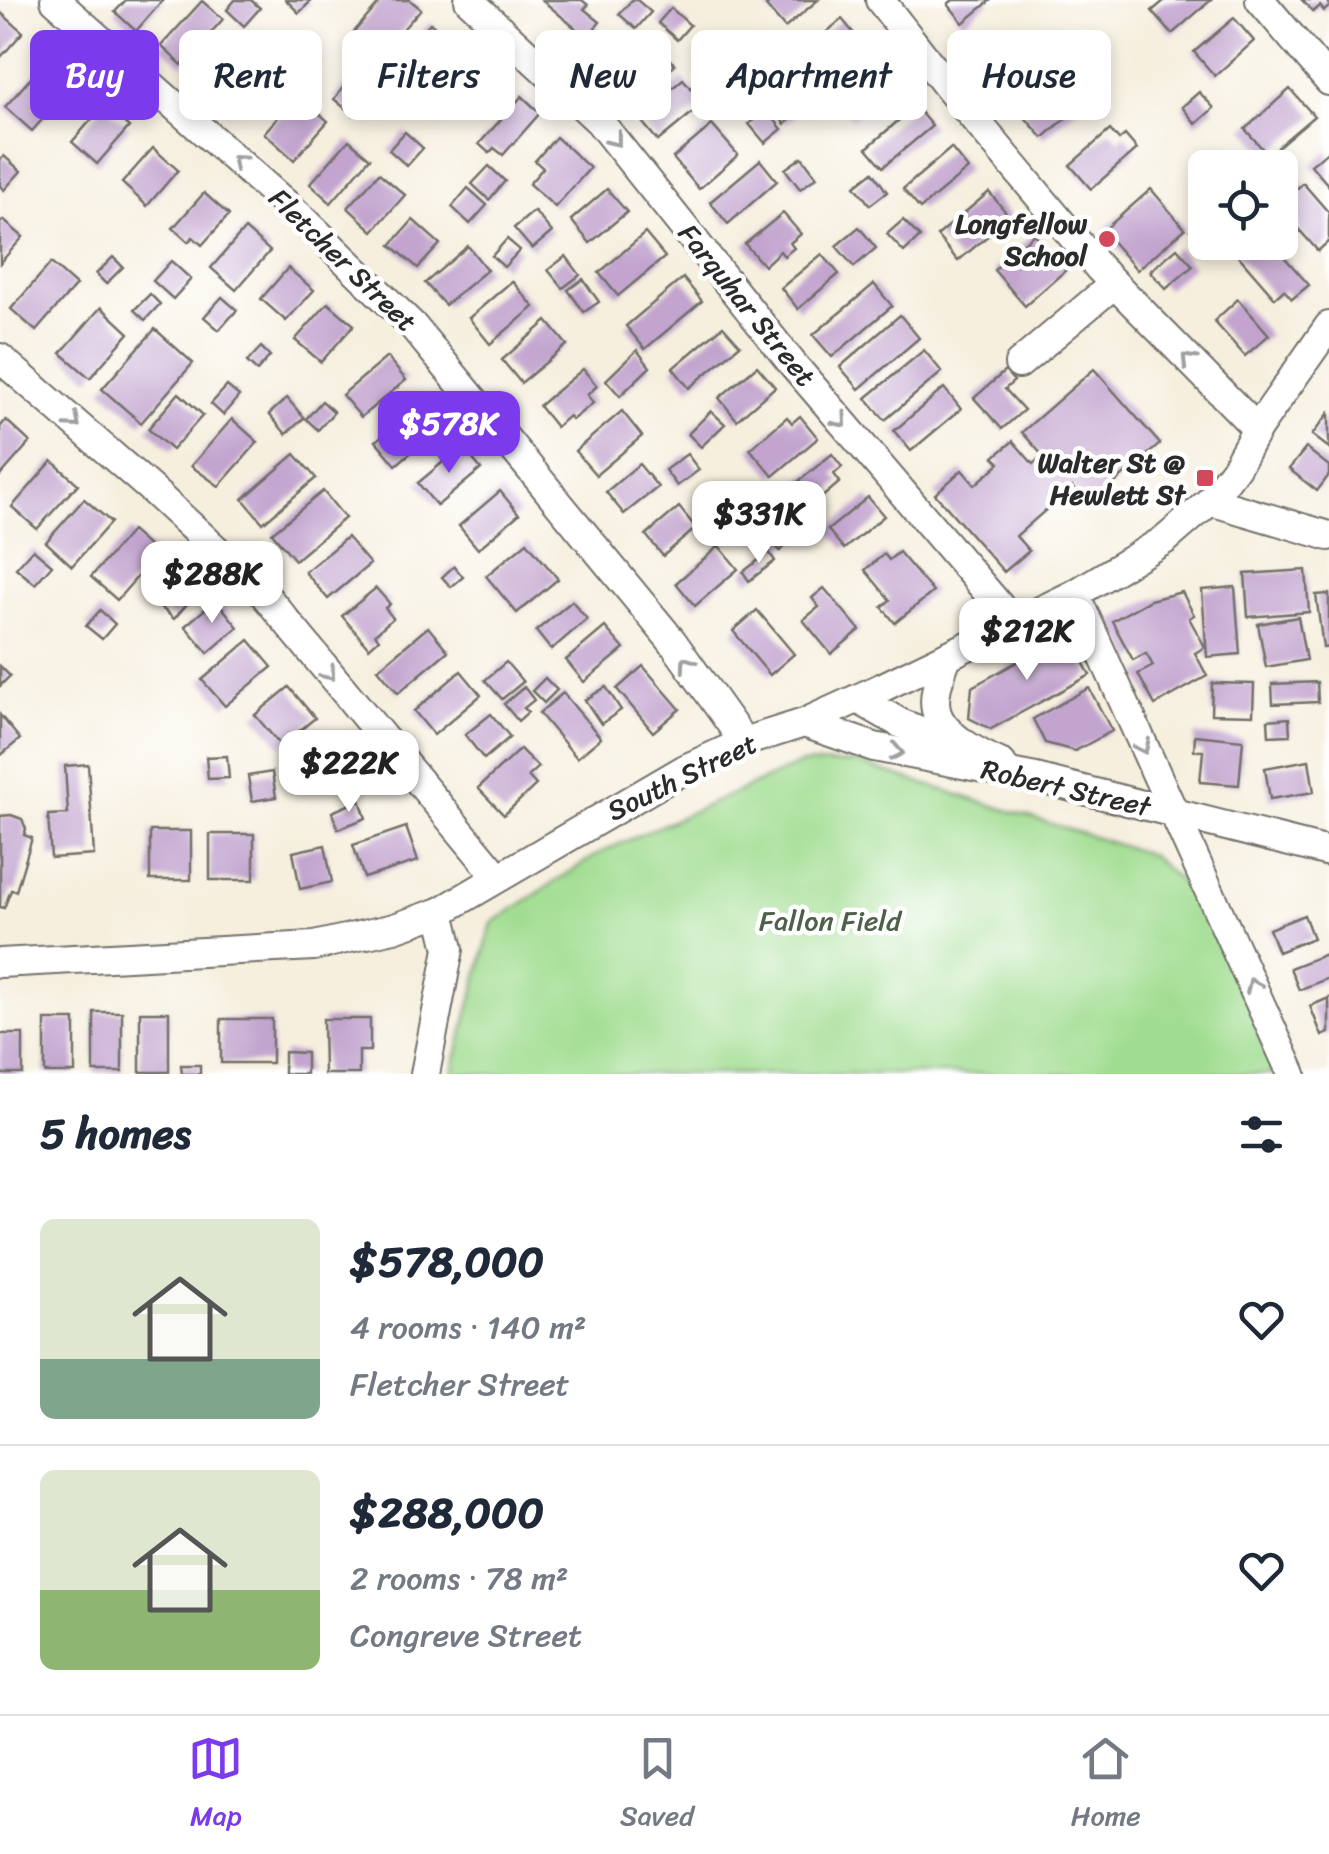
<!DOCTYPE html>
<meta charset="utf-8">
<style>
:root{--surface:#fff;--page:#f2f2f3;--text:#1f2937;--muted:#747a83;--line:#e0e1e3;--accent:#7c3aed}
body{margin:0;font-family:Sriracha,sans-serif;background:var(--page);color:var(--text);height:100vh;display:flex;flex-direction:column;font-size:38px;white-space:nowrap}
*{box-sizing:border-box;margin:0}
p{font-size:32px;color:var(--muted)}
.icon{flex:none;width:55px;height:55px;fill:none;stroke:currentColor;stroke-width:2;stroke-linecap:round;stroke-linejoin:round}
.map{position:relative;height:1074px;overflow:hidden}
.details{display:flex;flex-direction:column;background:var(--surface);flex:1}
.details>*{flex:none}
.hud{position:absolute;left:30px;top:30px;width:1270px;height:90px;display:flex;gap:20px}
.fabs{position:absolute;left:1188px;top:150px;display:grid;gap:20px}
.fabs a{display:grid;place-items:center;width:110px;height:110px;border-radius:15px;background:var(--surface);box-shadow:0 5px 15px #0003;font-size:50px}
.price{position:absolute;translate:-50% -85px;padding:0 22px;border-radius:20px;background:#fff;color:#222;font-size:32px;line-height:65px;filter:drop-shadow(0 2px 5px #0008)}
.price::after{content:'';position:absolute;left:50%;top:60px;width:30px;height:22px;margin-left:-15px;background:inherit;clip-path:polygon(0 0,100% 0,50% 100%)}
.price.active{background:var(--accent);color:#fff}
ul{padding:0;list-style:none}
li{display:flex;align-items:center;gap:30px;height:250px;padding:0 40px}
li+li{border-top:2px solid var(--line)}
li span{display:grid;place-items:center;flex:none;width:280px;height:200px;border-radius:15px;color:#555}
li>.icon{margin-inline-start:auto}
span .icon{width:120px;height:120px;fill:#fffc;stroke-width:1}
li b{font-size:42px}
h2{display:flex;justify-content:space-between;align-items:center;height:120px;padding:0 40px;font-size:42px}
.tag{padding:0 35px;border-radius:15px;background:var(--surface);box-shadow:0 5px 15px #0003;font-size:35px;line-height:90px}
.tag.active{background:var(--accent);color:#fff}
.tabs{display:flex;justify-content:space-around;align-items:center;height:140px;border-top:2px solid var(--line);background:var(--surface);font-size:28px;color:var(--muted)}
.tabs a{display:grid;justify-items:center;gap:5px}
.tabs .active{color:var(--accent)}
.map>svg:first-child{display:block}
.green{fill:#a1dd91;stroke:#66845e;stroke-width:2.5}
.building{fill:#c2a4cf}
.lines{fill:none;stroke-linecap:round;stroke-linejoin:round}
.minor-casing{stroke:#72706a;stroke-width:32}
.minor{stroke:#fff;stroke-width:28}
.oneway{stroke:#a0a0a0}
.poi-dot{fill:#d1495b;stroke:#fff;stroke-width:4}
.labels{text-anchor:middle;dominant-baseline:central;stroke-width:9;stroke-linejoin:round;paint-order:stroke}
.poi-label{font-size:28px;font-weight:bold;fill:#2b2b2b;stroke:#fff;text-anchor:end}
.street-label{font-size:28px;fill:#2b2b2b;stroke:#fff}
.park-label{font-size:28px;fill:#4e604a;stroke:#fff}
</style>
<div class="map">
<svg width="1329" height="1074" viewBox="0 0 1329 1074">
<rect width="100%" height="100%" fill="#fff"/>
<filter id="ink" filterUnits="userSpaceOnUse"><feTurbulence type="fractalNoise" baseFrequency=".01" numOctaves="2"/><feDisplacementMap in="SourceGraphic" scale="20" xChannelSelector="R" yChannelSelector="G"/><feConvolveMatrix kernelMatrix="1 2 1 2 8 2 1 2 1" color-interpolation-filters="sRGB"/></filter>
<filter id="wash" filterUnits="userSpaceOnUse"><feTurbulence type="fractalNoise" baseFrequency=".0048" numOctaves="4" result="noise"/><feDisplacementMap in="SourceGraphic" scale="40" xChannelSelector="R" yChannelSelector="G"/><feGaussianBlur stdDeviation="2.25" result="paint"/><feColorMatrix in="noise" values="0 0 0 0 0 0 0 0 0 0 0 0 0 0 0 0 0 1.4 0 .05"/><feComposite in="paint" operator="in"/></filter>
<g filter="url(#wash)">
<rect width="100%" height="100%" fill="#f6efde"/>
<path class="green" d="M857,763l294,92 69,63 55,156h-823l40,-151 107,-70 201,-89z"/>
<g id="blocks">
<g class="building">
<path d="M126,0h37l-27,31 -21,-19z"/>
<path d="M235,0h16l9,8 -16,18 -17,-16z"/>
<path d="M286,0h21l3,2 -11,11z"/>
<path d="M382,0h28l11,9 -41,46 -26,-23z"/>
<path d="M542,0h40l6,5 -4,4 16,13 -13,16z"/>
<path d="M632,0h5l14,12 -15,17 -17,-15z"/>
<path d="M773,0h45l-33,28 -19,-22z"/>
<path d="M953,0h38l-28,23 -15,-19z"/>
<path d="M1165,0h46l-39,34 -20,-23z"/>
<path d="M1302,0h27v7l-5,4 -4,-5 -7,6z"/>
<path d="M202,1l21,18 -41,46 -21,-19z"/>
<path d="M671,8l19,17 -13,15 -19,-17z"/>
<path d="M0,12l23,20 -23,26z"/>
<path d="M1234,18l20,23 -39,35 -21,-24z"/>
<path d="M842,19l18,22 -45,38 -18,-22z"/>
<path d="M430,23l31,28 -32,37 -25,-21 6,-8 -7,-6z"/>
<path d="M298,40l17,15 -16,20 -18,-15z"/>
<path d="M649,40l26,24 -39,44 -26,-24z"/>
<path d="M1037,42l13,14 -5,5 7,8 -33,28 -20,-22z"/>
<path d="M746,48l16,16 -17,16 -16,-16z"/>
<path d="M246,49l21,18 -34,38 -21,-18z"/>
<path d="M47,60l27,24 -42,47 -27,-24z"/>
<path d="M479,60l28,25 -10,11 -8,-8 -28,31 -20,-17z"/>
<path d="M876,60l19,23 -43,36 -19,-22z"/>
<path d="M1068,73l22,24 -47,41 -21,-24z"/>
<path d="M729,75l11,14 -18,14 -11,-14z"/>
<path d="M683,79l21,24 -46,38 -20,-24z"/>
<path d="M348,81l19,16 -14,18 -19,-16z"/>
<path d="M1290,89l24,27 -46,39 -23,-26z"/>
<path d="M787,90l15,18 -17,16 -16,-18z"/>
<path d="M1199,92l15,16 -18,16 -14,-17z"/>
<path d="M298,95l30,26 -34,39 -30,-27z"/>
<path d="M522,96l18,17 -37,42 -9,-7 -5,5 -10,-9z"/>
<path d="M104,105l25,22 -32,37 -25,-22z"/>
<path d="M915,106l17,20 -49,41 -16,-19z"/>
<path d="M766,109l16,20 -17,14 -16,-19z"/>
<path d="M712,125l26,30 -39,34 -26,-31z"/>
<path d="M1110,130l9,10 6,-5 12,14 -46,40 -21,-24z"/>
<path d="M405,132l18,16 -16,18 -18,-16z"/>
<path d="M556,137l34,31 -35,39 -26,-23 14,-16 -8,-7z"/>
<path d="M349,140l21,18 -39,45 -21,-19z"/>
<path d="M153,148l25,22 -31,36 -25,-23z"/>
<path d="M951,148l17,21 -48,40 -17,-20z"/>
<path d="M1329,150v36l-18,-21z"/>
<path d="M4,156l17,15 -17,19 -4,-4v-26z"/>
<path d="M802,157l15,20 -17,12 -15,-20z"/>
<path d="M760,160l17,21 -49,43 -18,-22z"/>
<path d="M489,166l16,15 -16,19 -17,-16z"/>
<path d="M873,172l14,20 -17,13 -15,-19z"/>
<path d="M379,173l26,22 -32,36 -25,-23z"/>
<path d="M1303,183l26,30v28l-11,10 -38,-43v-4z"/>
<path d="M468,188l19,17 -17,19 -18,-17z"/>
<path d="M607,189l20,23 -37,31 -19,-23z"/>
<path d="M1151,189l34,40 -48,41 -34,-39z"/>
<path d="M989,192l21,25 -52,44 -21,-25z"/>
<path d="M204,193l25,22 -27,30 -9,-8 -5,5 -15,-14z"/>
<path d="M534,211l18,21 -20,17 -18,-21z"/>
<path d="M783,213l18,21 -11,9 4,5 -10,8 -4,-5 -16,15 -19,-22z"/>
<path d="M1205,216v30l-15,-16z"/>
<path d="M3,220l20,17 -23,26v-40z"/>
<path d="M413,220l27,24 -22,24 -27,-23z"/>
<path d="M903,220l17,17 -16,15 -17,-18z"/>
<path d="M859,227l17,21 -22,19 -18,-21z"/>
<path d="M245,229l25,22 -34,39 -25,-22z"/>
<path d="M645,233l20,24 -47,39 -19,-23z"/>
<path d="M1034,234l32,36 -41,36 -31,-36z"/>
<path d="M507,239l13,11 -16,17 -12,-11z"/>
<path d="M1248,242h8l5,7 10,-7 38,43 -17,14 -8,-9 -9,8 -39,-45z"/>
<path d="M468,246l19,24 -42,35 -20,-22z"/>
<path d="M1177,248l16,18 -27,23 -16,-18z"/>
<path d="M822,254l17,20 -41,35 -17,-21z"/>
<path d="M566,256l14,19 -17,13 -15,-18z"/>
<path d="M113,257l10,10 -17,17 -10,-10z"/>
<path d="M171,261l20,18 -18,20 -20,-18z"/>
<path d="M51,263l25,22 -40,46 -25,-22z"/>
<path d="M288,268l26,22 -28,31 -25,-22z"/>
<path d="M683,278l19,23 -57,48 -19,-23z"/>
<path d="M583,279l16,23 -15,10 -16,-22z"/>
<path d="M512,281l22,26 -44,37 -21,-26z"/>
<path d="M874,284l18,22 -60,51 -19,-22z"/>
<path d="M150,294l10,10 -15,16 -11,-10z"/>
<path d="M222,297l15,13 -18,20 -15,-13z"/>
<path d="M1238,299l31,36 -24,21 -31,-35z"/>
<path d="M328,303l26,22 -33,37 -26,-22z"/>
<path d="M101,307l28,26 -39,45 -29,-25z"/>
<path d="M900,315l19,23 -60,51 -19,-22z"/>
<path d="M547,321l20,24 -46,38 -19,-23z"/>
<path d="M723,326l17,19 -51,43 -16,-20z"/>
<path d="M155,329l38,34 -52,60 -39,-34z"/>
<path d="M261,347l9,9 -13,15 -10,-9z"/>
<path d="M637,350l13,17 -30,29 -14,-16z"/>
<path d="M924,350l18,22 -57,48 -19,-22z"/>
<path d="M387,357l19,23 -45,37 -19,-22z"/>
<path d="M757,366l18,21 -38,33 -18,-22z"/>
<path d="M583,369l14,17 -10,9 6,8 -21,17 -3,-4 -13,11 -17,-21z"/>
<path d="M1094,369l66,75 -72,62 -16,-19 -56,49 13,15 -25,21 -69,-78 27,-24 13,15 25,-22 -6,-6 19,-16 20,23 10,-8 -21,-24z"/>
<path d="M1005,371l9,10 -9,8 19,21 -22,19 -28,-31z"/>
<path d="M227,386l12,10 -16,19 -12,-11z"/>
<path d="M944,388l17,21 -50,42 -17,-20z"/>
<path d="M179,393l24,22 -31,35 -24,-21z"/>
<path d="M287,398l17,20 -18,16 -17,-20z"/>
<path d="M322,401l12,11 -16,18 -12,-11z"/>
<path d="M424,401l20,24 -48,40 -20,-24z"/>
<path d="M622,411l20,25 -46,39 -21,-24z"/>
<path d="M711,411l14,13 -24,23 -13,-13z"/>
<path d="M1329,413v35l-17,-13z"/>
<path d="M800,416l18,22 -45,38 -23,-27 37,-32 5,6z"/>
<path d="M232,419l26,23 -39,44 -28,-20z"/>
<path d="M6,420l24,22 -30,34v-49z"/>
<path d="M462,446l19,23 -44,37 -19,-23z"/>
<path d="M1306,448l23,18v9l-12,16 -28,-22z"/>
<path d="M295,454l21,24 -53,45 -20,-24z"/>
<path d="M687,454l12,16 -22,16 -12,-16z"/>
<path d="M832,454l10,13 -8,7 6,8 -40,34 -18,-21z"/>
<path d="M52,461l26,23 -41,45 -25,-22z"/>
<path d="M639,464l19,23 -34,27 -18,-22z"/>
<path d="M323,491l22,27 -50,42 -23,-27z"/>
<path d="M500,491l19,23 -41,35 -19,-23z"/>
<path d="M868,497l16,19 -40,33 -16,-19z"/>
<path d="M84,499l27,23 -39,44 -26,-24z"/>
<path d="M724,502l10,13 -19,17 -11,-13z"/>
<path d="M679,507l17,21 -33,28 -17,-21z"/>
<path d="M782,518l15,18 -17,15 -15,-18z"/>
<path d="M131,531l26,23 -40,46 -26,-23z"/>
<path d="M347,537l23,27 -42,35 -23,-27z"/>
<path d="M527,542l31,37 -41,34 -31,-37z"/>
<path d="M719,546l19,23 -43,37 -19,-23z"/>
<path d="M33,549l19,16 -17,19 -19,-16z"/>
<path d="M769,552l6,9 -26,20 -6,-9z"/>
<path d="M899,552l34,40 -38,31 -13,-16 8,-7 -25,-30 19,-16 5,6z"/>
<path d="M454,566l9,11 -12,10 -9,-10z"/>
<path d="M1306,570l3,42 -61,5 -3,-43z"/>
<path d="M182,571l19,17 -27,31 -19,-17z"/>
<path d="M1235,587l5,67 -33,3 -5,-67z"/>
<path d="M376,588l14,16 -5,4 8,10 -18,16 4,5 -10,9 -27,-32z"/>
<path d="M824,588l36,42 -29,24 -28,-34 16,-13 -7,-9z"/>
<path d="M1182,592l12,23 -5,3 16,29 -10,6 12,23 -52,29 -17,-31 15,-8 -7,-13 -13,7 -21,-39 38,-21z"/>
<path d="M1329,594v53l-6,1 -7,-53z"/>
<path d="M216,600l22,27 -30,26 -23,-27z"/>
<path d="M572,601l15,18 -36,31 -15,-19z"/>
<path d="M100,610l15,14 -13,15 -16,-13z"/>
<path d="M757,610l37,44 -24,21 -37,-44z"/>
<path d="M1298,617l8,43 -40,7 -8,-43z"/>
<path d="M428,627l20,24 -50,42 -20,-24z"/>
<path d="M605,627l19,22 -40,33 -18,-22z"/>
<path d="M1062,637l9,3 19,35 -99,54 -22,-11 3,-31z"/>
<path d="M249,640l23,27 -47,39 -23,-26z"/>
<path d="M506,662l17,20 -21,17 -17,-19z"/>
<path d="M0,666l10,10 -10,10z"/>
<path d="M643,666l37,43 -27,23 -36,-43z"/>
<path d="M461,671l20,24 -47,40 -20,-24z"/>
<path d="M545,678l12,12 -13,13 -12,-12z"/>
<path d="M1317,682l1,20 -45,2 -1,-20z"/>
<path d="M1212,683l42,1 -1,31 -42,-1z"/>
<path d="M289,687l26,31 -34,28 -26,-31z"/>
<path d="M524,687l10,13 -10,8 4,4 -10,9 -14,-17z"/>
<path d="M606,687l15,23 -20,14 -16,-24z"/>
<path d="M1089,688l23,43 -37,20 -30,-8 -12,-24z"/>
<path d="M563,693l38,45 -24,20 -38,-45z"/>
<path d="M491,714l19,23 -26,22 -19,-24z"/>
<path d="M0,715l20,24 -20,17z"/>
<path d="M1289,718l1,17 -21,1 -1,-16z"/>
<path d="M1195,735l48,5 -4,45 -39,-3 3,-31 -9,-1z"/>
<path d="M520,749l18,18 -10,9 8,9 -32,30 -26,-27z"/>
<path d="M227,756l2,22 -21,1 -2,-22z"/>
<path d="M1309,760l5,32 -44,7 -5,-31z"/>
<path d="M88,764l6,91 -43,3 -3,-43 20,-1 -3,-48z"/>
<path d="M272,772l4,25 -24,4 -4,-25z"/>
<path d="M360,800l6,18 -28,11 -6,-17z"/>
<path d="M11,815l11,4 4,10 -2,6 8,3 -16,53 -5,-1 -7,18 -4,-1v-91z"/>
<path d="M406,827l12,34 -54,17 -11,-33z"/>
<rect x="150" y="831" width="41" height="49"/>
<rect x="210" y="834" width="44" height="46"/>
<path d="M325,845l7,37 -32,7 -7,-37z"/>
<path d="M1304,915l9,23 -35,14 -9,-23z"/>
<path d="M1326,954l3,24 -30,12 -9,-22z"/>
<path d="M1329,998v35l-7,3 -12,-30z"/>
<rect x="94" y="1012" width="28" height="60"/>
<rect x="140" y="1012" width="29" height="60"/>
<rect x="221" y="1019" width="51" height="44"/>
<path d="M323,1019h47v32h-11v23h-35z"/>
<rect x="45" y="1020" width="30" height="53"/>
<rect x="0" y="1034" width="23" height="40"/>
<path d="M284,1052l22,1v21h-22z"/>
<path d="M181,1065h19v9h-18z"/>
</g>
</g>
</g>
<g filter="url(#ink)">
<use href="#blocks" fill-opacity="0" stroke="#72706a" stroke-width="2.5"/>
<g class="lines">
<defs>
<g id="minor">
<path d="M55,0l249,220 108,105 260,316 72,101"/>
<path d="M469,0l130,121 192,241 222,260"/>
<path d="M880,0l67,86 152,182 158,161"/>
<path d="M1260,0l69,81"/>
<path d="M0,358l152,132 112,104 234,283"/>
<path d="M1019,364l95,-80"/>
<path d="M1210,501l119,35"/>
<path d="M1075,594l217,480"/>
<path d="M947,656c-5,16 -15,36 -11,54 5,25 45,45 66,54"/>
<path d="M858,699l42,24 62,24"/>
<path d="M804,723l70,24 162,31 293,74"/>
<path d="M0,963l314,-17 80,-18 46,-16 245,-143 59,-27 60,-19 79,-36 192,-93 91,-55 44,-38 26,-34 21,-38 72,-103"/>
<path d="M425,1074l24,-125 -9,-37"/>
</g>
</defs>
<use href="#minor" class="minor-casing"/>
<use href="#minor" class="minor"/>
</g>
<defs><path id="oneway-chevron" d="M-2-3.5L2.5 0L-2 3.5" fill="none" stroke-width="1.6" stroke-linecap="round" stroke-linejoin="round" transform="scale(2.5)"/></defs>
<g class="oneway">
<use href="#oneway-chevron" transform="translate(615 140) rotate(52)"/>
<use href="#oneway-chevron" transform="translate(238 161) rotate(-139)"/>
<use href="#oneway-chevron" transform="translate(1188 360) rotate(-134)"/>
<use href="#oneway-chevron" transform="translate(841 421) rotate(50)"/>
<use href="#oneway-chevron" transform="translate(74 422) rotate(41)"/>
<use href="#oneway-chevron" transform="translate(687 663) rotate(-125)"/>
<use href="#oneway-chevron" transform="translate(329 674) rotate(51)"/>
<use href="#oneway-chevron" transform="translate(1143 747) rotate(65)"/>
<use href="#oneway-chevron" transform="translate(897 752) rotate(11)"/>
<use href="#oneway-chevron" transform="translate(1253 985) rotate(-114)"/>
</g>
</g>
<g class="poi-dot">
<circle cx="1107" cy="239" r="10"/>
<rect x="1195" y="468" width="20" height="20" rx="5"/>
</g>
<g class="labels">
<g class="poi-label">
<text x="1087" y="223">Longfellow<tspan x="1087" dy="32">School</tspan></text>
<text x="1185" y="462">Walter St @<tspan x="1185" dy="32">Hewlett St</tspan></text>
</g>
<g class="street-label">
<text transform="translate(343 260) rotate(44)">Fletcher Street</text>
<text transform="translate(747 305) rotate(51)">Farquhar Street</text>
<text transform="translate(682 777) rotate(-26)">South Street</text>
<text transform="translate(1066 788) rotate(13)">Robert Street</text>
</g>
<g class="park-label">
<text x="830" y="920">Fallon Field</text>
</g>
</g>
</svg>
<div class="fabs">
<a><svg class="icon" aria-label="locate" viewBox="0 0 24 24"><circle cx="12" cy="12" r="6"/><path d="M12 2v4M12 18v4M2 12h4M18 12h4"/></svg></a>
</div>
<b class="price active" style="left:449px;top:476px">$578K</b>
<b class="price" style="left:759px;top:566px">$331K</b>
<b class="price" style="left:212px;top:626px">$288K</b>
<b class="price" style="left:1027px;top:683px">$212K</b>
<b class="price" style="left:349px;top:815px">$222K</b>
<div class="hud">
<a class="tag active">Buy</a>
<a class="tag">Rent</a>
<a class="tag">Filters</a>
<a class="tag">New</a>
<a class="tag">Apartment</a>
<a class="tag">House</a>
</div>
</div>
<section class="details">
<h2>5 homes<svg class="icon" aria-label="filters" viewBox="0 0 24 24"><path d="M4 7h16M4 17h16"/><circle cx="9" cy="7" r="2"/><circle cx="15" cy="17" r="2"/></svg></h2>
<ul>
<li><span style="background:linear-gradient(#dfe7d0 70%,#7fa58c 0)"><svg class="icon" aria-label="home" viewBox="0 0 24 24"><path d="M3 11l9-7 9 7M6 9v11h12V9"/></svg></span><div><b>$578,000</b><p>4 rooms · 140 m²</p><p>Fletcher Street</p></div><svg class="icon" aria-label="heart" viewBox="0 0 24 24"><path d="M12 20l-8-8c-3-5 5-10 8-4 3-6 11-1 8 4z"/></svg></li>
<li><span style="background:linear-gradient(#dfe7d0 60%,#8fb573 0)"><svg class="icon" aria-label="home" viewBox="0 0 24 24"><path d="M3 11l9-7 9 7M6 9v11h12V9"/></svg></span><div><b>$288,000</b><p>2 rooms · 78 m²</p><p>Congreve Street</p></div><svg class="icon" aria-label="heart" viewBox="0 0 24 24"><path d="M12 20l-8-8c-3-5 5-10 8-4 3-6 11-1 8 4z"/></svg></li>
</ul>
</section>
<nav class="tabs">
<a class="active"><svg class="icon" aria-label="map" viewBox="0 0 24 24"><path d="M3 6l6-2 6 2 6-2v14l-6 2-6-2-6 2zM9 4v14M15 6v14"/></svg>Map</a>
<a><svg class="icon" aria-label="saved" viewBox="0 0 24 24"><path d="M7 4h10v16l-5-4-5 4z"/></svg>Saved</a>
<a><svg class="icon" aria-label="home" viewBox="0 0 24 24"><path d="M3 11l9-7 9 7M6 9v11h12V9"/></svg>Home</a>
</nav>
